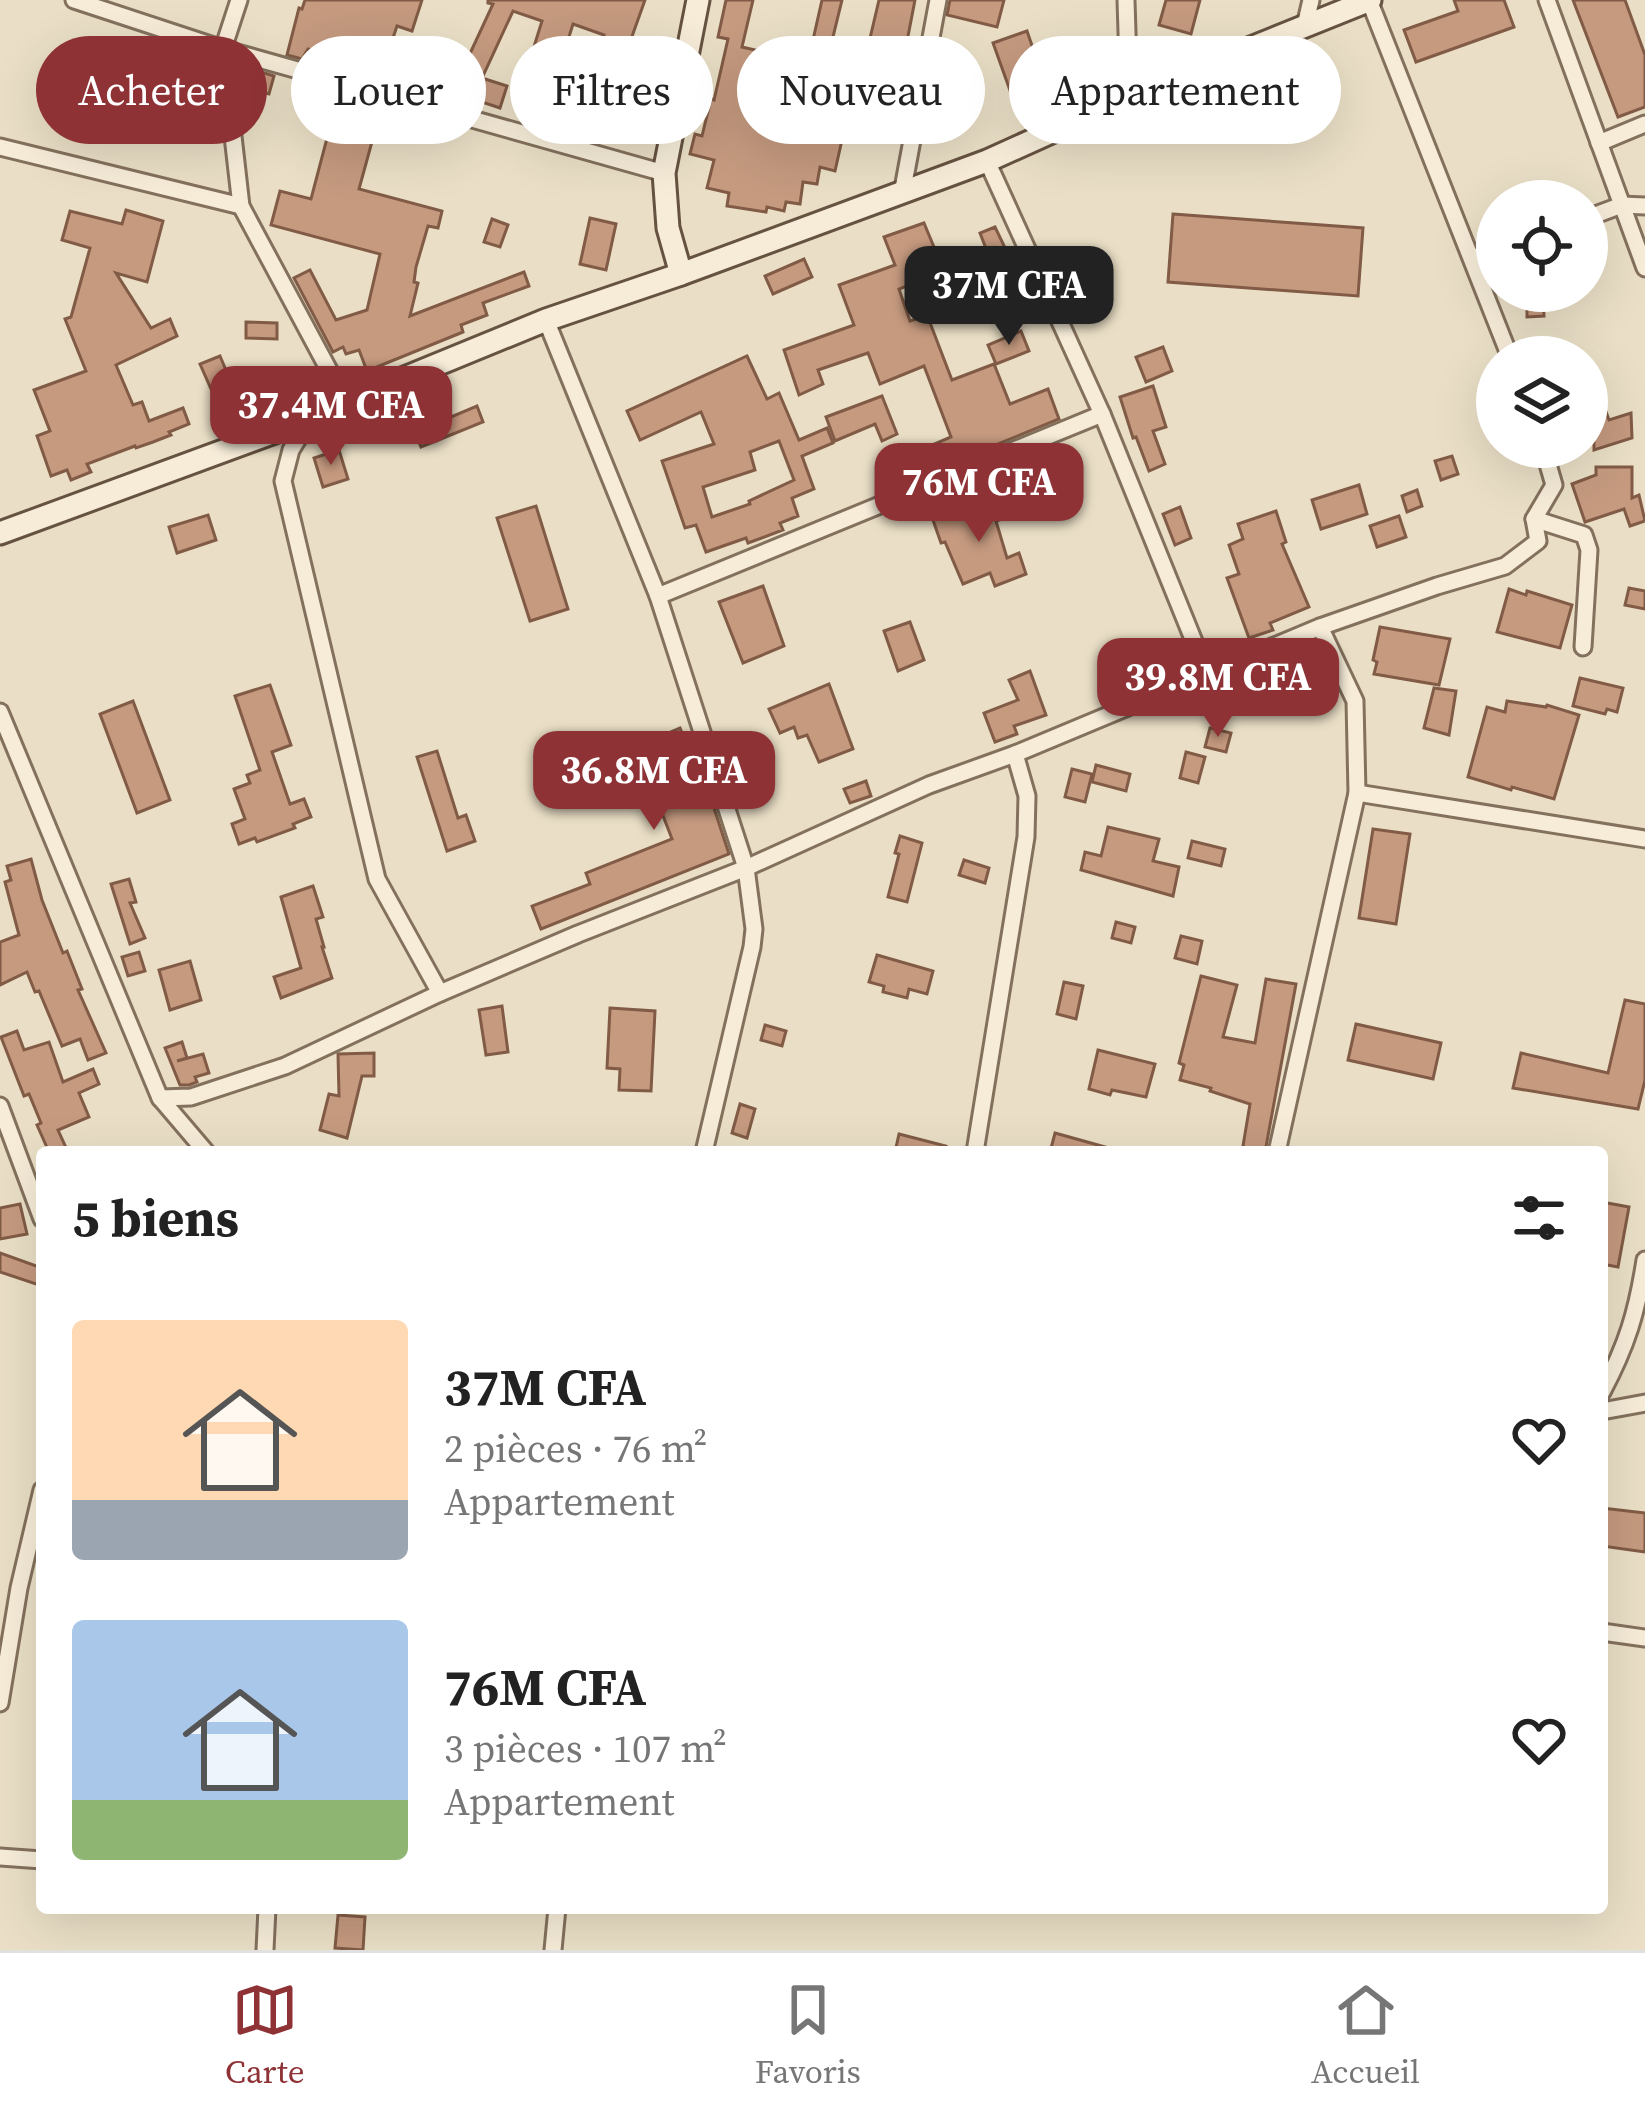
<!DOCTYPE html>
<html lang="fr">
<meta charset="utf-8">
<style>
:root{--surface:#fff;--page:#f2f2f2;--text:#222;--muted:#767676;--line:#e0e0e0;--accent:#8e3235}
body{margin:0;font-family:"Source Serif 4",serif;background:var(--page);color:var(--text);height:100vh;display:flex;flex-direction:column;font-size:45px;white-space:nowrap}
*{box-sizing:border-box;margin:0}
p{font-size:39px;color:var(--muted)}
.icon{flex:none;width:66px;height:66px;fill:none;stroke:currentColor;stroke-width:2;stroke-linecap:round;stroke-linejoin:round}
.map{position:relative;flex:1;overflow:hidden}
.panel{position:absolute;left:36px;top:1146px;width:1572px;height:768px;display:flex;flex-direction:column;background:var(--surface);border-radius:12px;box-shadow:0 12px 48px #0002}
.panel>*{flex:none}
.banner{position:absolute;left:36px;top:36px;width:1575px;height:108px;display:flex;gap:24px}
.buttons{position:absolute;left:1476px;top:180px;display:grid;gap:24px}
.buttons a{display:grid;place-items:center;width:132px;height:132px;border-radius:50%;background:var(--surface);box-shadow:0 12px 48px #0002;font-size:60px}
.price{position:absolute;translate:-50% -102px;padding:0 27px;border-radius:24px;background:var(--accent);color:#fff;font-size:39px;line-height:78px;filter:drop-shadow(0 3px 6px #0008)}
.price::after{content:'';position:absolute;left:50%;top:72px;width:36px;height:27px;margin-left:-18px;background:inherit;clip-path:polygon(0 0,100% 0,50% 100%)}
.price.active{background:#222;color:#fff}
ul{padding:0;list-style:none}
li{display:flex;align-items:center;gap:36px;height:300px;padding:0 36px}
li span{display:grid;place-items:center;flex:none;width:336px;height:240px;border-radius:12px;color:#555}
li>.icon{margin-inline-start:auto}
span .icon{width:144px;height:144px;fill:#fffc;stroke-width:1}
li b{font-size:51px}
h2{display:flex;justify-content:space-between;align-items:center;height:144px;padding:0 36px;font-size:51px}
.pill{padding:0 42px;border-radius:54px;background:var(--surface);box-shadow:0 12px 48px #0002;font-size:42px;line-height:108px}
.pill.active{background:var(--accent);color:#fff}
.dock{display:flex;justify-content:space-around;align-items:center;height:168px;border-top:3px solid var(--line);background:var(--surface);font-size:33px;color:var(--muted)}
.dock a{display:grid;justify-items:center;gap:6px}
.dock .active{color:var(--accent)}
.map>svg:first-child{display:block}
.building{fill:#c59a7f;stroke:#815b45;stroke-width:3;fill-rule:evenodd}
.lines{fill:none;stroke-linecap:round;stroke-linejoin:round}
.street-casing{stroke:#84715d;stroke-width:21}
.secondary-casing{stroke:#665240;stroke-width:27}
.street{stroke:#f6ecd8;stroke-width:15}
.secondary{stroke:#f6ecd8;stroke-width:21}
</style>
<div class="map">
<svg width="1645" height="1950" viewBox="0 0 1645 1950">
<rect width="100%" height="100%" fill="#eadfc6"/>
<g class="building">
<path d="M305,0h117l-10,31 -15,-5 -8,24 -30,-10 -7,22 -44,-13 -6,10 -15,-4 12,-47 3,1z"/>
<path d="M488,0h157l-15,42 28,8 -25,88 -67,-18 6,-23 9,3 23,-65 -31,-11 -17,54 -29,-9 15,-48 -29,-10 -31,67 25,8 -7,22 -21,-7 1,-4 -30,-9 -2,5 -18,-5 7,-22 24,7 32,-69 -5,-1z"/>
<path d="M726,0h27l-11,47 66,15 14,-62h20l-10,41 35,10 12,-51h36l-23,119 -43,-10 -14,62 -15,-4 -3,17 -14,-2 -3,22 -14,-2 -2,9 -17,-4 -1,5 -39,-6 2,-13 -22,-5 7,-28 -24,-6 5,-20 7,2 9,-37 3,1 14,-61 -10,-2z"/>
<path d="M950,0h54l-7,27 -50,-12z"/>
<path d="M1166,0h34l-9,34 -32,-9z"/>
<path d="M1454,0h50l10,27 -98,35 -12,-32 54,-19z"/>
<path d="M1573,0h52l20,55v52l-27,10z"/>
<path d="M1027,31l22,64 -33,12 -23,-64z"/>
<path d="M156,51l22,7 -6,21 -22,-6z"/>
<path d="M255,70l19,6 -5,18 -19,-5z"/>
<path d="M333,102l50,13 -7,24 -3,-1 -14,51 83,22 -4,17 -10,-2 -12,41 -2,15 4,1 -8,33 114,-44 5,14 -46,17 4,12 -26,10 2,7 -96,39 -8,-21 -13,4 -3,-7 -10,5 -39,-74 16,-8 26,50 31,-10 13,-56 -109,-29 9,-34 31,8 19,-72 -3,-1z"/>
<path d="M126,210l37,11 -16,61 -31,-9 35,55 19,-9 7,17 -61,29 17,40 9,-3 7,19 34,-13 6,16 -20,8 2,3 -18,7 -17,6 -1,-2 -48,18 4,8 -20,8 -4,-10 -16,6 -14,-40 13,-5 -16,-41 52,-19 -21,-52 6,-2 19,-69 -28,-8 8,-29 52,13z"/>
<path d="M1173,214l190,14 -5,68 -190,-14z"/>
<path d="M590,218l26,6 -10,46 -26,-6z"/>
<path d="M492,219l16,6 -8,22 -16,-5z"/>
<path d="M924,223l17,41 44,-18 -5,-13 15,-6 23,48 -20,8 -2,-5 -49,21 -10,-25 -38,15 11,32 17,-6 25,65 42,-16 16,40 38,-15 11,30 -164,67 -5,-14 24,-9 -3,-9 40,-17 -27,-71 -44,18 -12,-31 -50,17 5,14 -24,11 -15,-45 70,-25 -15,-40 56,-20 -11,-28z"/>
<path d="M804,259l8,18 -39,17 -8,-18z"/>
<path d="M1543,294l1,22 -17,1v-22z"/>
<path d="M246,322l31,1v16l-31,-1z"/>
<path d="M1021,331l8,20 -33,13 -8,-19z"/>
<path d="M1163,347l9,24 -26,11 -10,-25z"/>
<path d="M220,356l14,33 -19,9 -15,-34z"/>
<path d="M747,356l20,43 12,-6 20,47 28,-12 6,15 -31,13 12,33 -22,9 6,18 -18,7 3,7 -35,13 -2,-5 -40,14 -10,-27 -11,3 -23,-67 52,-17 -13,-32 -61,28 -13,-29zM779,441l15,39 -45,21 1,3 -38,13 -9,-30 52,-17 -5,-18z"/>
<path d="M1589,364l20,56 22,-7 1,25 -38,12v-7l-7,-1z"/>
<path d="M1153,386l13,41 -13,4 12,33 -16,7 -13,-34 -3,1 -13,-41z"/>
<path d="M882,396l15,38 -15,7 -7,-17 -40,17 -9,-24z"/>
<path d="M477,406l6,16 -62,25 -6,-15z"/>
<path d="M339,450l9,29 -25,8 -9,-29z"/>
<path d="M1452,456l6,18 -17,6 -6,-19z"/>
<path d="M1596,467h36v31l7,-3 6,26 -15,5 -6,-17 -39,13 -13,-38 24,-9z"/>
<path d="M1359,485l8,29 -46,15 -9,-29z"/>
<path d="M1417,490l5,16 -15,6 -5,-16z"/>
<path d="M998,500l7,18 -9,3 11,37 12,-5 7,21 -31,12 -5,-13 -27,11 -18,-42 -4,1 -8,-23 17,-7 2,5z"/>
<path d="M536,506l32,103 -38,12 -33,-103z"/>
<path d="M1180,507l11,31 -16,7 -12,-31z"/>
<path d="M1276,511l10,31 -4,2 27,63 -39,16 3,7 -24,8 -22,-60 12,-4 -10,-29 14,-6 -5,-15z"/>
<path d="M208,515l8,25 -39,13 -8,-26z"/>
<path d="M1399,516l7,21 -29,10 -7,-21z"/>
<path d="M763,586l21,60 -41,17 -24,-61z"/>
<path d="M1629,588l16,3v18l-20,-4z"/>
<path d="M1509,589l17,6 1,-4 45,14 -12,43 -63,-16z"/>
<path d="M910,622l14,38 -26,11 -14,-40z"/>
<path d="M1380,627l70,12 -11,46 -65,-11 3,-12 -4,-2z"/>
<path d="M1030,671l16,44 -32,11 3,8 -22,8 -11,-29 34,-13 -9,-20z"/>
<path d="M1580,678l43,10 -6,24 -10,-3 -2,5 -32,-8z"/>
<path d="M829,684l24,65 -34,13 -12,-27 -9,3 -4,-11 -14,6 -11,-24z"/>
<path d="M270,685l21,60 -19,7 18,52 14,-5 7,18 -18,7 2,4 -38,14 -2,-4 -16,6 -7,-20 13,-5 -11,-30 16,-6 -3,-8 13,-5 -25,-74z"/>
<path d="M1434,688l22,3 -7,44 -25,-7z"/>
<path d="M133,701l37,99 -33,13 -37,-99z"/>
<path d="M1507,701l39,6 1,-2 32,10 -25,84 -42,-12 -1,3 -43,-13 19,-70 18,5z"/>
<path d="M680,728l7,17 2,-1 23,58 17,52 -188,75 -9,-23 58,-22 -4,-11 86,-34 -29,-75 -9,3 -7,-16z"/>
<path d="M1210,728l21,5 -5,19 -21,-5z"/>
<path d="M437,751l21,67 8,-3 9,26 -28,10 -30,-94z"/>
<path d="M1186,752l19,5 -7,26 -18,-5z"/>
<path d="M1096,765l34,9 -4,17 -34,-9z"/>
<path d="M1072,769l20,5 -7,28 -20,-5z"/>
<path d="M866,781l5,15 -21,7 -6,-14z"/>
<path d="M1108,827l51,12 -6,22 26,6 -6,29 -92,-26 4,-18 16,4z"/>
<path d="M1373,829l37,5 -14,90 -37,-6z"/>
<path d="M900,836l22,7 -15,59 -19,-5 11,-43 -4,-1z"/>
<path d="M1192,841l33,8 -4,17 -33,-8z"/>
<path d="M31,859l11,41 21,53 4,-2 15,38 -4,1 28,63 -18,7 -8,-21 -18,7 -23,-55 -4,1 -8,-20 -27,13v-43l19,-7 -14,-53 6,-2 -4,-14z"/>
<path d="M964,860l25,8 -4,15 -26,-8z"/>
<path d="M129,879l7,23 -6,1 15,35 -15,6 -19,-60z"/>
<path d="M313,886l10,31 -7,2 8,28h-2l10,31 -51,20 -7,-21 27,-9 -20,-71z"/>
<path d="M1116,922l19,5 -4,16 -19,-5z"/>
<path d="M1181,936l21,5 -5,23 -22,-6z"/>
<path d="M139,952l6,19 -17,5 -6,-19z"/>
<path d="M877,955l56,16 -6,23 -18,-5 -2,9 -24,-6 1,-6 -15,-4z"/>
<path d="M190,961l11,39 -31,10 -11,-40z"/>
<path d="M1201,976l36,9 -14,52 32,6 11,-64 30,5 -31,168h-23l8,-48 -40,-13 1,-3 -31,-8 4,-15 -5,-2z"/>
<path d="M1064,982l19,4 -7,33 -19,-5z"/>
<path d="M1625,1000l20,4v76l-7,29 -125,-21 8,-35 87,20z"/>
<path d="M502,1006l6,46 -22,3 -7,-45z"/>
<path d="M610,1008l45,3 -4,80 -32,-1 1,-21 -13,-1z"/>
<path d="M1356,1024l85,19 -8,36 -85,-19z"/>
<path d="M765,1025l21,6 -4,15 -21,-6z"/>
<path d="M17,1031l7,19 25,-8 14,40 30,-13 6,15 -20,9 10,24 -31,13 10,22h-19l-12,-27 4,-2 -12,-29 -5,2 -23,-59z"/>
<path d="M182,1042l5,16 -10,3 26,-7 6,19 -14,4 2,5 -8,3h-9l-15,-37z"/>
<path d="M1098,1050l57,14 -9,33 -34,-7 -2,5 -21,-6z"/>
<path d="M374,1053v23h-12l-15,62 -27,-8 9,-36 10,2 -1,-42z"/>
<path d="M740,1104l15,5 -8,29 -15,-5z"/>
<path d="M1055,1133l50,14v5h-55z"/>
<path d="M899,1134l47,12 -1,6h-50z"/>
<path d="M1602,1202l27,5 -11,60 -16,-3z"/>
<path d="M20,1204l7,30 -27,5v-31z"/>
<path d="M0,1253l42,15v18l-42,-14z"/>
<path d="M1602,1508l43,5v39l-43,-6z"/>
<path d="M338,1915l27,2 -2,33 -28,-2z"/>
</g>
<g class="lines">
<defs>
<g id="street">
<path d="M74,0l149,49 441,124"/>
<path d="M239,0l-16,49 18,157 105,196"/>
<path d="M1126,0l3,97"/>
<path d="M1369,0l141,357"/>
<path d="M1547,0l98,268"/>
<path d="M1305,26l6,-26"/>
<path d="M1599,143l46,-19"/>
<path d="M0,147l241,59"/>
<path d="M987,161l115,253 106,262"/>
<path d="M902,194l36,-194"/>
<path d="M1587,218l35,-13 23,1"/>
<path d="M1472,258l25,-9"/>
<path d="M546,320l112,276 88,272 8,61 -2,18 -48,205"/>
<path d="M310,419l-19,31 -8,31 94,398 63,114"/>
<path d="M1534,519l50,16 5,15 -6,97"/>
<path d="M658,596l444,-182"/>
<path d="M0,712l160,386 31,-1 94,-31 155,-73 138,-59 168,-66 183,-83 86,-31 305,-127 117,-41 68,-20 33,-25 -4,-22 20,-34 -11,-38"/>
<path d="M1357,793l288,46"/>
<path d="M160,1098l46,54"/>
<path d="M0,1106l42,113"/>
<path d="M975,1152l51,-315 1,-41 -12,-42"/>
<path d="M1277,1152l80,-359 -2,-92 -35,-74"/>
<path d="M1602,1392c25,-47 35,-80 43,-132"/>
<path d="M1602,1411l43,-8"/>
<path d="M1602,1632l43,6"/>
<path d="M0,1703l19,-115 23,-98"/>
<path d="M0,1857l42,3"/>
<path d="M265,1950l2,-42"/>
<path d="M553,1950l4,-42"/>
</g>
<g id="secondary">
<path d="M681,274l-13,-46 -4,-55 34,-173"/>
<path d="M0,533l310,-114 36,-17 200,-82 135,-46 306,-113 142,-64 241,-97"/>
</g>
</defs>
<use href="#street" class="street-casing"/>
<use href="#secondary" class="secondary-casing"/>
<use href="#street" class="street"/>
<use href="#secondary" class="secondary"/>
</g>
</svg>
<div class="buttons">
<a><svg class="icon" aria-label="locate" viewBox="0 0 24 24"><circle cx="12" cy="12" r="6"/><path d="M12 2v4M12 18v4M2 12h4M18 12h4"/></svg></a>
<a><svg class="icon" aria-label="layers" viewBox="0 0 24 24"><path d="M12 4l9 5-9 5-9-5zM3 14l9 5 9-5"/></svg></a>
</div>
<b class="price active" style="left:1009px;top:348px">37M CFA</b>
<b class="price" style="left:331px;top:468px">37.4M CFA</b>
<b class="price" style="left:979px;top:545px">76M CFA</b>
<b class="price" style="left:1218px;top:740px">39.8M CFA</b>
<b class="price" style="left:654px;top:833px">36.8M CFA</b>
<div class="banner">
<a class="pill active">Acheter</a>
<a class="pill">Louer</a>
<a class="pill">Filtres</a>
<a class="pill">Nouveau</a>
<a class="pill">Appartement</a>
</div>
<section class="panel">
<h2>5 biens<svg class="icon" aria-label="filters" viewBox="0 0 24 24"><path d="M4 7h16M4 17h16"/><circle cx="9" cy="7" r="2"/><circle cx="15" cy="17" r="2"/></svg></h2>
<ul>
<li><span style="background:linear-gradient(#ffd9b3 75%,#9aa5b1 0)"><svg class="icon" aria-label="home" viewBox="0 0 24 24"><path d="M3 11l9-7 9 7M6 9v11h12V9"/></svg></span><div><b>37M CFA</b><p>2 pièces · 76 m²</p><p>Appartement</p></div><svg class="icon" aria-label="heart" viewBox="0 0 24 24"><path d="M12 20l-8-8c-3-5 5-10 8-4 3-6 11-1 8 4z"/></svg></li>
<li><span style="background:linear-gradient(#a9c7e8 75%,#8fb573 0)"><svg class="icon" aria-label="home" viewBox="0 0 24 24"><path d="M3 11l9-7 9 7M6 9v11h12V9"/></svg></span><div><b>76M CFA</b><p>3 pièces · 107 m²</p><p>Appartement</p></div><svg class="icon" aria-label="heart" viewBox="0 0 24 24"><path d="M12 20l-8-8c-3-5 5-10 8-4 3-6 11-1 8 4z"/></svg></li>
</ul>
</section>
</div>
<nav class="dock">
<a class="active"><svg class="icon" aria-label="map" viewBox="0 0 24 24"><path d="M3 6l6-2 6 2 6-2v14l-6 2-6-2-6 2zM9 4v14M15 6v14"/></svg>Carte</a>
<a><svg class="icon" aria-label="saved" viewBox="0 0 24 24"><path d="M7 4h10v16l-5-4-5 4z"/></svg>Favoris</a>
<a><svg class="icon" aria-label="home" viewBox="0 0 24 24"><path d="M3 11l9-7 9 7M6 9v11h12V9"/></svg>Accueil</a>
</nav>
